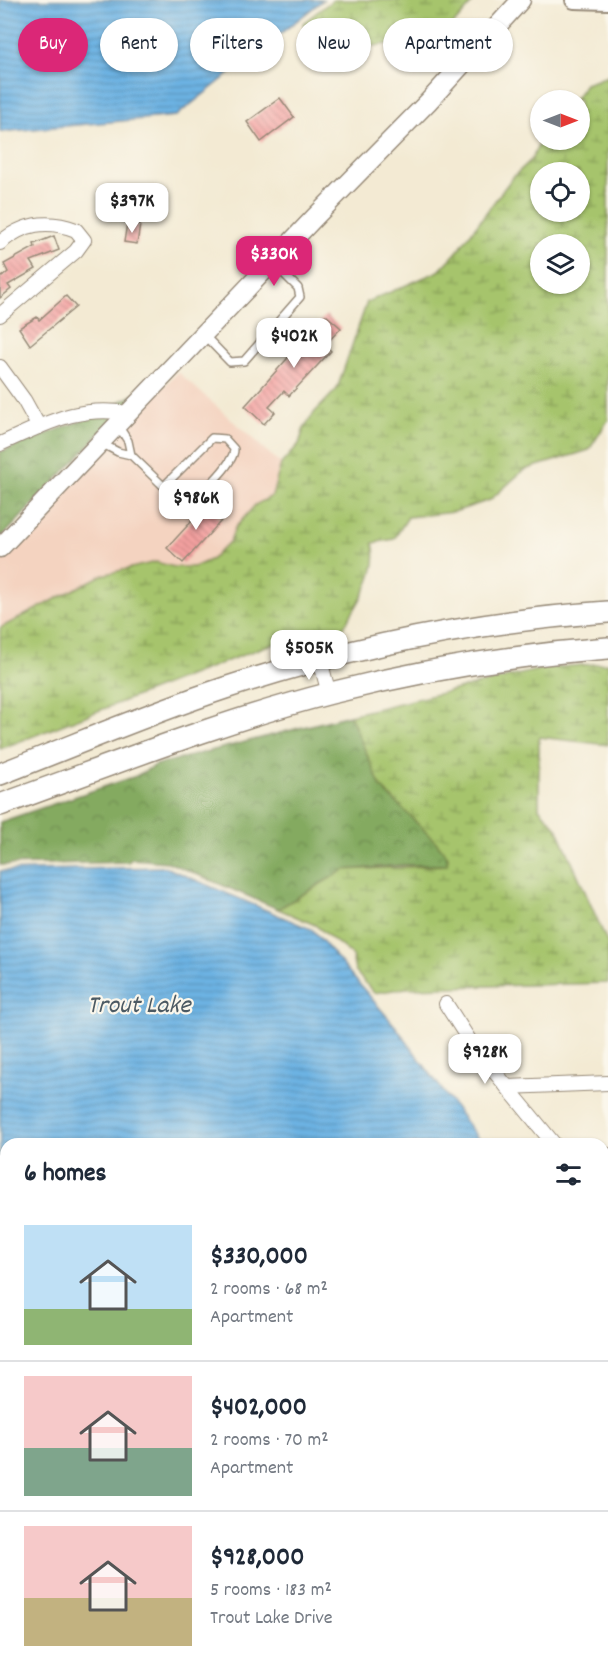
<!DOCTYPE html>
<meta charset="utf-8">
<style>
:root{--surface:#fff;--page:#f6f6f7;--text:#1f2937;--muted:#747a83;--line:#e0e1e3;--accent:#db2777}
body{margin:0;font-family:Dekko,sans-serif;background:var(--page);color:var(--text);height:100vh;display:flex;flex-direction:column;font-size:22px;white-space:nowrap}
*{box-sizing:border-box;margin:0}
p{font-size:20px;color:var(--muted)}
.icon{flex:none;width:33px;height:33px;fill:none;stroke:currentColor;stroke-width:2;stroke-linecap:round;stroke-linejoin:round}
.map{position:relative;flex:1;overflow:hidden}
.drawer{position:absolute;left:0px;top:1138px;width:609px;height:536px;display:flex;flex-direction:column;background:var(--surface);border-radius:18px 18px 0 0;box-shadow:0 2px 4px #0004}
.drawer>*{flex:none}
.top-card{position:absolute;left:18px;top:18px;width:573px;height:54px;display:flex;gap:12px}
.needle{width:39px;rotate:90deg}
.tools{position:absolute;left:530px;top:90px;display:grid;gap:12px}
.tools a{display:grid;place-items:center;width:60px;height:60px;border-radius:50%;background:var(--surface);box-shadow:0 2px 4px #0004;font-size:30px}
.price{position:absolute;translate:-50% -51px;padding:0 14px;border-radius:12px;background:#fff;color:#222;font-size:20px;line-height:39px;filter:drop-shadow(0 2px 3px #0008)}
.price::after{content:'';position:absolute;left:50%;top:36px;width:18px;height:14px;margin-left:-9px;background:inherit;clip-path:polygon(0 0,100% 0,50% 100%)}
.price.on{background:var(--accent);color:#fff}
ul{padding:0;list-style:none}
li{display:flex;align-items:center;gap:18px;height:150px;padding:0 24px}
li+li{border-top:2px solid var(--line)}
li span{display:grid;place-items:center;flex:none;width:168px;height:120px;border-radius:0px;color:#555}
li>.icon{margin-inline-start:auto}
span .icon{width:72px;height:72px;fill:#fffc;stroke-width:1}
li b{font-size:26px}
h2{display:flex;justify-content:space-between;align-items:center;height:72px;padding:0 24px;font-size:26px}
.chip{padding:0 21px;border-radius:27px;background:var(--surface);box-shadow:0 2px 4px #0004;font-size:21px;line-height:54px}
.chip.on{background:var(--accent);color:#fff}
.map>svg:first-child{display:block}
.built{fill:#f4d3c0}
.forest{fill:url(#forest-crowns);stroke:#606a3f;stroke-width:1.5}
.wetland{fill:url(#wetland-marsh);stroke:#707745;stroke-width:1.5;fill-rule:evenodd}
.water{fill:url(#water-rules);stroke:#546e80;stroke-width:1.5}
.building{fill:url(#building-back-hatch)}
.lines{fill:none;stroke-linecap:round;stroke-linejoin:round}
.service-casing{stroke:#978a78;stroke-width:10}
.minor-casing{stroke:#978a78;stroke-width:16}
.tertiary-casing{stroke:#978a78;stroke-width:20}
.secondary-casing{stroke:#978a78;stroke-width:21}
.primary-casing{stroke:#978a78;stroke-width:24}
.service{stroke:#fff;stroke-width:7}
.minor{stroke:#fff;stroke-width:14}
.tertiary{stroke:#fff;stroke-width:16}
.secondary{stroke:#fff;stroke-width:18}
.primary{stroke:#fff;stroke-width:21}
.labels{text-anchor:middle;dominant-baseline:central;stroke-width:4.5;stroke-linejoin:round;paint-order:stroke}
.water-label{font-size:26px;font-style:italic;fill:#4c5a63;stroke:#fbf7ec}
</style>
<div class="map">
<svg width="608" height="1673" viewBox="0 0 608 1673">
<defs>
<pattern id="forest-crowns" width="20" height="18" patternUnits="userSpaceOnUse" patternTransform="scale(1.5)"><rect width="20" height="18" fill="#84aa60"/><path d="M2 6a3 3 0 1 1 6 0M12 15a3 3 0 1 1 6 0" fill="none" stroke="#6d8b4f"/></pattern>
<pattern id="wetland-marsh" width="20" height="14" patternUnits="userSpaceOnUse" patternTransform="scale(1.5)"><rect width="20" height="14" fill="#a6c46c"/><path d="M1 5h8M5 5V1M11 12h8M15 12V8" fill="none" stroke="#889f58"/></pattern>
<pattern id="water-rules" width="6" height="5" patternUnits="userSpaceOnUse" patternTransform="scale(1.5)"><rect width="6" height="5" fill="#6cb2e3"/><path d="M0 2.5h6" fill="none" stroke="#5a91b7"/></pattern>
<pattern id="building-back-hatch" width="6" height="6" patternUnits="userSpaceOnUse" patternTransform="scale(1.5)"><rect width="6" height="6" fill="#f4a1a0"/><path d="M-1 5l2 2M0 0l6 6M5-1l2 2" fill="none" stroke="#c78382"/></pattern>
</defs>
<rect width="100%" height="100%" fill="#fbf7ec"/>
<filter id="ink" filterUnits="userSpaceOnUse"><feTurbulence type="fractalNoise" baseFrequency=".0167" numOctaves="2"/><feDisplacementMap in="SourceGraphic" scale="12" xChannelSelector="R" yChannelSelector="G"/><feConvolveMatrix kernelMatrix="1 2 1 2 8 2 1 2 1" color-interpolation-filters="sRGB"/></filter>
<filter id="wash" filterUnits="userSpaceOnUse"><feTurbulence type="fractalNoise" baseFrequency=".008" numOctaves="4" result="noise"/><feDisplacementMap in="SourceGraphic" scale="24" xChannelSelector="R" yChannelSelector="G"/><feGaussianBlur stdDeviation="1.35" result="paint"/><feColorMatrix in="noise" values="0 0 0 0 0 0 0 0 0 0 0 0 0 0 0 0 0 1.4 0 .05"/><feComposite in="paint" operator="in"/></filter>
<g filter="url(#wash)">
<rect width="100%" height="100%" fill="#f3ead3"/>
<path class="built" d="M178,372l103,92 -9,32 -17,9 -20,23 -5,13 -18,18 -18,8h-20l-18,-5 -54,13 -102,53v-70z"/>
<g class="forest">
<path d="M140,392l-140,147v-87l80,-31z"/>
<path d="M350,715l31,72 55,55 12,15 -1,8h-44l-59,5 -66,39 -110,-47 -36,-3 -4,3 -128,3v-43l136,-46 20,-11z"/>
</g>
<g class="wetland">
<path d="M333,0h142l-22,25 -57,18 -46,6 -10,-16 -3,-13 -32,10 -2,-7z"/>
<path d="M608,76v344l-19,30 -65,20 -34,30 -36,12 -46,5 -14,22 -21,4c8,30 -15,60 -30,85l-77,18 -266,103v-121l102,-53 54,-13 18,5h20l18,-8 18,-18 5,-13 20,-23 17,-9 9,-32 18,-20 5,-16 10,-15 23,-24 30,-87 72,-31 17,-18 56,-75 19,-18 10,-20h38v-40h-5l11,-16zM540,172h39v40h-39zM579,244v40h-39v-40z"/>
<path d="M608,663v82l-69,-8v71l18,20 51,116v39l-202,5 -32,5 -19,-22 -3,-16 -37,-30 -37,-16 66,-39 103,-5 1,-8 -12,-15 -55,-55 -31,-72 196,-47z"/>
</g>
<g class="water">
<path d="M0,0h323l-147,116 -176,16z"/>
<path d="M165,867l148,63 83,97 86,117h-476v524h597v-364l5,6v363h-608v-802z"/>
</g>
<g id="blocks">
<g class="building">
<path d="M280,98l14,19 -33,25 -14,-20z"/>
<path d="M136,196h10l1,16 -10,1z"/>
<path d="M127,223l13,2 -3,19 -13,-2z"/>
<path d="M54,236l5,14 -28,11 5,8 -28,16 3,4 -11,9v-23l2,2 6,-5 -4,-8 31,-17 -1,-3z"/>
<path d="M66,296l10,11 -46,38 -11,-17 18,-11 2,3z"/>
<path d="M326,315l15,13 -16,17 6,6 -42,45 -5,-5 -15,16 6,5 -11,12 -19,-18z"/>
<path d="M213,498l11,10 -8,8 5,5 -38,42 -16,-15z"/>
</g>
</g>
</g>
<g filter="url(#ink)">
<use href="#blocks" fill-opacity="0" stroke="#978a78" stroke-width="1.5"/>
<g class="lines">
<defs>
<g id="service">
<path d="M204,335l26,27 14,-1 56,-64 -2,-9 -25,-25"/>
<path d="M101,443l17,9 13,3 -3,-14 -9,-14"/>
<path d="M131,455l51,49c14,-3 53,-41 52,-55l-9,-10 -13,-1 -48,48"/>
</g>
<g id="minor">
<path d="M0,243c23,-20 47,-24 76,-13l8,10 -8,11 -76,64"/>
<path d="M0,367l24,33 15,27"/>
<path d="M0,444c48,-21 75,-39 129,-31"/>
<path d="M320,660l9,34"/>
<path d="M446,1004l25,39 83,101"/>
<path d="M507,1087l101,-4"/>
<path d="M603,1158l5,-3"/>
</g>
<path id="tertiary" d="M574,0l34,1"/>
<path id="secondary" d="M0,548l315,-331 113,-115 93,-102"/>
<g id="primary">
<path d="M0,774c75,-29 149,-61 225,-86 124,-41 253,-67 383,-76"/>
<path d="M0,805c109,-39 218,-83 331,-112 91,-23 183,-38 277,-45"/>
</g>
</defs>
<use href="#service" class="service-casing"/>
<use href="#minor" class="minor-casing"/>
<use href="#tertiary" class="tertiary-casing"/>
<use href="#secondary" class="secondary-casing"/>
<use href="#primary" class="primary-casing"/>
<use href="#service" class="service"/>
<use href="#minor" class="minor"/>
<use href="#tertiary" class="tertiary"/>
<use href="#secondary" class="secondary"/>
<use href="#primary" class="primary"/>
</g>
</g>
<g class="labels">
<g class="water-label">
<text x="139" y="1006">Trout Lake</text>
</g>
</g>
</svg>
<div class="tools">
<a><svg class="needle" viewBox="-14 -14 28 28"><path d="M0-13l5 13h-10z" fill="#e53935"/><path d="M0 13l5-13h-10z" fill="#747a83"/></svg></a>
<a><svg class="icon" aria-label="locate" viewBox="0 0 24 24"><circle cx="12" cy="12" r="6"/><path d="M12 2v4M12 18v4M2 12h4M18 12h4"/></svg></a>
<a><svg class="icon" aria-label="layers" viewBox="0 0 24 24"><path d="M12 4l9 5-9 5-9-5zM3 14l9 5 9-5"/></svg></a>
</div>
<b class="price" style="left:132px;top:234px">$397K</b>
<b class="price on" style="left:274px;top:287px">$330K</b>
<b class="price" style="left:294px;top:369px">$402K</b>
<b class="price" style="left:196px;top:531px">$986K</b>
<b class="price" style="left:309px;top:681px">$505K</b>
<b class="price" style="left:485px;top:1085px">$928K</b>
<div class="top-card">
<a class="chip on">Buy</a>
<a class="chip">Rent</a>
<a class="chip">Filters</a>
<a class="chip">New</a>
<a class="chip">Apartment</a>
</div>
<section class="drawer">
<h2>6 homes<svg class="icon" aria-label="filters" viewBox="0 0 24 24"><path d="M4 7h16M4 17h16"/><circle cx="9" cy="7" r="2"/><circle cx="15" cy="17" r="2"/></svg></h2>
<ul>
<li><span style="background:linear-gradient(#bfe0f5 70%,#8fb573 0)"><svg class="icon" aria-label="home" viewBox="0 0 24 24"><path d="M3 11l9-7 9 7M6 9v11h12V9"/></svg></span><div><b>$330,000</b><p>2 rooms · 68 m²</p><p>Apartment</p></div></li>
<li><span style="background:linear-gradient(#f6c9c9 60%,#7fa58c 0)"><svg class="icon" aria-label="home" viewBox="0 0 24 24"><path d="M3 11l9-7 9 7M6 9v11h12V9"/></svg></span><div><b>$402,000</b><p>2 rooms · 70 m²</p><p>Apartment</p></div></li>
<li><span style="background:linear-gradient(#f6c9c9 60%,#c2b280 0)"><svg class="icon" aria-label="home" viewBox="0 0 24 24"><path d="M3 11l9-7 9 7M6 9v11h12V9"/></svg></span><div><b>$928,000</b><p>5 rooms · 183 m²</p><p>Trout Lake Drive</p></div></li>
</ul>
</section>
</div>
